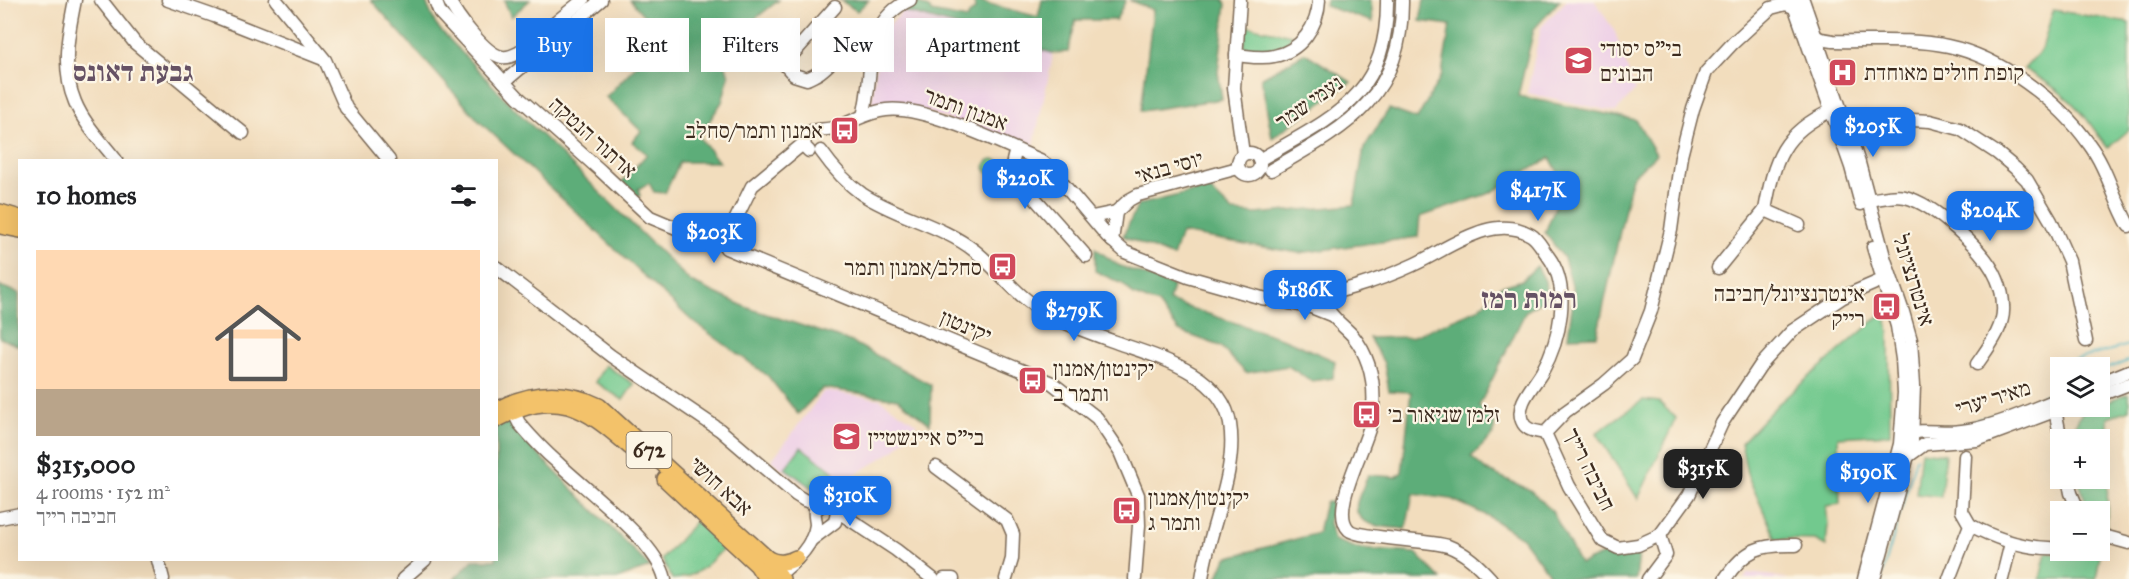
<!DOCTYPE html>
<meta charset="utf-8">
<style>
:root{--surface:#fff;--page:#f2f2f2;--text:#202124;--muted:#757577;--accent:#1a73e8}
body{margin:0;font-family:"IM FELL Great Primer","Frank Ruhl Libre",serif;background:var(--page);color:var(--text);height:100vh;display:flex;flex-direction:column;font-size:22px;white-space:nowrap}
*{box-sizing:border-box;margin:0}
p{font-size:20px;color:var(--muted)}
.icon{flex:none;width:33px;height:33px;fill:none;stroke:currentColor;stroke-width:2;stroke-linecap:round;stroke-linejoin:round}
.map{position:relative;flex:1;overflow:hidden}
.details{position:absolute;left:18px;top:159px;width:480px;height:402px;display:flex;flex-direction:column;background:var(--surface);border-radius:0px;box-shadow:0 6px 24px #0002}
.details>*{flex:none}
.hud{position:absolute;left:516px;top:18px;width:570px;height:54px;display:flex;gap:12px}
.fabs{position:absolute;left:2050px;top:357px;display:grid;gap:12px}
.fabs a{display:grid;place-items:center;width:60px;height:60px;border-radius:0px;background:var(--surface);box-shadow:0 6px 24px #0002;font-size:30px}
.price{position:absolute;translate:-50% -51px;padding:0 14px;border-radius:12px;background:var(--accent);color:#fff;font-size:20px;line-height:39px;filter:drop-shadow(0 2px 3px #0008)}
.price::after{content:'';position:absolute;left:50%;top:36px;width:18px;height:14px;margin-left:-9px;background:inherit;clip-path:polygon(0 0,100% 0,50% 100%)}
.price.selected{background:#222;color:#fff}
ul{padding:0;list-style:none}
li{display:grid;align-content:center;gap:12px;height:318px;padding:0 18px}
li span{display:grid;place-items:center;height:186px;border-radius:0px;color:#555}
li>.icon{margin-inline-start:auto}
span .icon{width:108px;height:108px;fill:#fffc;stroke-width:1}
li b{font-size:26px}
h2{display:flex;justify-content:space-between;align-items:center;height:72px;padding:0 18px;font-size:26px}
.tag{padding:0 21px;border-radius:0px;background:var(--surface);box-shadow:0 6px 24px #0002;font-size:21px;line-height:54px}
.tag.selected{background:var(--accent);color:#fff}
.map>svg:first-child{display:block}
.built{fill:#eed0e7}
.green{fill:#72c98e;stroke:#567a56;stroke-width:1.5}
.forest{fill:#5dad79;stroke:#4c6c4c;stroke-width:1.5}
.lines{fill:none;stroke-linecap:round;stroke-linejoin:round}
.stream{stroke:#47b4c3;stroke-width:2}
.minor-casing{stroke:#7b6956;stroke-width:15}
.major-casing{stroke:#7b6956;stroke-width:18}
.minor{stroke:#fff;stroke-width:12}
.major{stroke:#f3c26a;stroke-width:15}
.labels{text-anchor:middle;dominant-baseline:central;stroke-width:4.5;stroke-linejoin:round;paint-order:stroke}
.shield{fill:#fcf5e5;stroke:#75675a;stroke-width:1.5}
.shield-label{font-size:21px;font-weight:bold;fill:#3b2a1e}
.poi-label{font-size:22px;fill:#3b2a1e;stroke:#fcf5e5;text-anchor:start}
.street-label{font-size:22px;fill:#3b2a1e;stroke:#fcf5e5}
.district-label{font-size:28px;font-weight:bold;fill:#655164;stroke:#fcf5e5}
</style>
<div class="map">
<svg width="2129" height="579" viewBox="0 0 2129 579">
<rect width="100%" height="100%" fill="#fcf5e5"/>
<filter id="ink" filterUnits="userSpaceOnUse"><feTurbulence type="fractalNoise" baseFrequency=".0167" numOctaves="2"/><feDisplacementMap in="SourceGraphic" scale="12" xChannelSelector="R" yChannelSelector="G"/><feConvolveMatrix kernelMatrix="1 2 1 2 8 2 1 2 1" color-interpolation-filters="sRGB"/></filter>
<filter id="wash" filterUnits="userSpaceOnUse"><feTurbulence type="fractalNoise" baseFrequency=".008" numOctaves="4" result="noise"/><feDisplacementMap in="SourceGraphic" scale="24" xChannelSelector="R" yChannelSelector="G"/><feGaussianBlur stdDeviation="1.35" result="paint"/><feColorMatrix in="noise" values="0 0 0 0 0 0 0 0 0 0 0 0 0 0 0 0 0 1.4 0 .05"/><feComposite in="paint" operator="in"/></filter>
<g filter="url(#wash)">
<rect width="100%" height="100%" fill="#f2ddbd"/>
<g class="built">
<path d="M1567,0h27l21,32 20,59 -19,21 -89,-19 14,-66z"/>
<path d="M903,11l149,42v7l-19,89 -105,-37 -32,-7 -25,2 8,-61 4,-13z"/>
<path d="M824,391l56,8 37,25 -22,26 -74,46 -50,-35z"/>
<path d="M1748,573l24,3 17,3h-45z"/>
</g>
<g class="green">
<path d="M2053,10l76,13v107l-21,18c-9,-11 -17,-24 -26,-35 -17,-19 -35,-32 -58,-44l18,-20z"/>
<path d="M1247,26l45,9c-8,18 -31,14 -48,12z"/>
<circle cx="993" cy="167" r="8"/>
<path d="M1885,311l4,22 1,101 -52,3 2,67 -14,2 2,18 -2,22 -11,-6 -39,-1 -29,-65 -6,-31 37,-39z"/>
<path d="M605,365l29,19 -11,16 -28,-18z"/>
<path d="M2129,393v17l-21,7 -1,112 -7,-4v-13l-11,-1 -11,-32 22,-1v-38l-26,-1c1,-17 5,-33 26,-33v-2z"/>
<path d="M1643,400l16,2 17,16 -38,81 -42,-66z"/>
<path d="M801,447l34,26 -16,20 -34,-25z"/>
<path d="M1921,451l24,3 -4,43 -25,-3z"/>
<path d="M696,521l29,26c-15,16 -29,32 -53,32l-10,-20z"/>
<path d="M2100,544h2l-6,35h-56l6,-26 12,1 13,-4h29z"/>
</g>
<g class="forest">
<path d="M371,0h54l11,25 77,82 178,175 57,26 104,34 79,43 -1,39 -32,-25 -75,-11 -25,26 -30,-38 -77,-56 -212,-199z"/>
<path d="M504,0h26l-19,17z"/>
<path d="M630,0h149l-28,22 -29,31 7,23 -7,26 -23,35 20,25h-39l-15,31 -11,-1 -5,-9 -11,6 2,7 -4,1 -14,-15 25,-28 -15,-12 9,-11 -35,-34 57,-60z"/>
<path d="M840,0h29l-12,11z"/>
<path d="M974,0h8v2l56,15 4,-17h84l-10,20h-40l-8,32 -16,1 -149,-42 8,-9 5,-1 14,8 1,3 36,7 3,-6 5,-3z"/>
<path d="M1129,0h95l2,4 -8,68 4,27 -81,12 12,-101z"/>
<path d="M1326,0h45l2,22 -48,-16z"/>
<path d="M1424,0h136l-26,29 -16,67 118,24 20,34 -24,23 -35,159 -29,1 6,-45 -10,-34 -19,-25 19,-50 -14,-25 -60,35 -70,24 -2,20 -119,16 -118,-20 -8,24 -50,-21 15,-31 70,-17 25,24 23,2 98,-9 10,-57 25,-39 28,10 25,-45 8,-49 -30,-4z"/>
<path d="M1305,53l46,29 -79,56 -11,-60z"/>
<path d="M1095,248l23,17 55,21 -4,15 118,39 48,21 -2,17 -22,3 -23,-15 -42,7 -26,-27 -41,-15 -21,-27 -24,-9 -11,-11 -28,-13z"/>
<path d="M1537,266l8,15 2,18 -21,12 -47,95 16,16 -2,13 -22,22 15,13 44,20 22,21 28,53 31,-13 28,4 -3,24h-83l-31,-41 -34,-22 -37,-17 -38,-5 -7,35c-17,-2 -54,-1 -49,-26 2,-9 8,-19 11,-28l28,2 6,-5 9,-80 -22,-1 -5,-28 -15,-25 42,-1 67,-28 22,-22 22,-7z"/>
<path d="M0,286l19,7v53l-19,-8z"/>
<path d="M507,422l3,1 17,20 123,124 -33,12h-163l19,-19h23v-135z"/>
<path d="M1325,502h7l-3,21 5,17 25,9 57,4 25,26h-224l9,-21 92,-25z"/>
</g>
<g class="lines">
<g class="stream">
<path d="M2071,361l58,-16"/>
<path d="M2100,371l28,-10"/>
<path d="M1961,425l49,-15 51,-22"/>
<path d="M1881,579l35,-121"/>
</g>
</g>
</g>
<g filter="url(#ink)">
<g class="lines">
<defs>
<g id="minor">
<path d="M75,0c-7,34 -14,69 0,102 9,22 27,40 41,58"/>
<path d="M101,0l34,43 108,90"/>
<path d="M168,0l46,16 109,43"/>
<path d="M276,0l49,60 21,48 43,52"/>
<path d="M435,0l5,13 78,84 83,74 49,46 62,26"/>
<path d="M449,0c7,15 36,54 53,57 7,1 12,-2 18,-5l63,-52"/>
<path d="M1240,0l-6,88 9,66"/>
<path d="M1792,0l59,167 10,37"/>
<path d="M1803,0l56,163 26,97 18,52 8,28 3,46 -2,55 -38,138"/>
<path d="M835,7l-51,57 10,11 13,4c4,-2 9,-4 13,-7 20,-14 24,-35 54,-30"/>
<path d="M1813,35l8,4 12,2c38,1 78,-3 115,5 52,11 110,54 141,98 18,24 25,56 40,82"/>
<path d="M1236,55c12,1 26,4 38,1 27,-5 44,-30 45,-56"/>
<path d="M504,82l97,-82"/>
<path d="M863,116c12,-43 -2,-94 47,-116"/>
<path d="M1845,123l49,-4 36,2 30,8 37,24 18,15 12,12 24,41 18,40 17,80"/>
<path d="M1016,150c-3,10 -6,17 0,27l70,79"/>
<path d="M809,151l-4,-4 -1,-7 7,-9c9,-2 17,-1 26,-4 17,-6 31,-15 49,-17 38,-5 117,34 154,50l8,6 59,70 18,16 63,25 74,21 49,9 20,8"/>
<path d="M821,151c12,17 24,31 41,43 35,23 80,31 113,57 24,19 41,45 68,60 23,14 50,23 75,32 40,14 105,31 112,81 8,50 -22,105 -28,155"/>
<circle cx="1249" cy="164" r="11"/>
<path d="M1259,160c74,-43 129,-63 128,-160"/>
<path d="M1271,170c75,-43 132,-72 131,-170"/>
<path d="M1868,200c11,-1 27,-6 37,-3 29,7 81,54 92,82 3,7 6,19 6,27 2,21 -15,42 -26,58"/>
<path d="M1092,217l24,-5 13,-12 9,-5 100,-27"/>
<path d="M1799,225l-34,-15c9,-50 18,-78 66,-99"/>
<path d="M727,237l25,-51 52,-43"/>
<path d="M1112,241l4,-29"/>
<path d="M726,248l326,135 45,35 23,34 18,43 1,30 -4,54"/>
<path d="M496,267l115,89 109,74 76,65 8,5 16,5"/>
<path d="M1718,268l47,-58"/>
<path d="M1296,300c37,-5 83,-19 117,-35 34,-15 79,-53 118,-30 7,4 12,15 17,21 24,32 12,84 -6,116 -8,14 -27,32 -20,49 4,10 14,10 23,12"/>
<path d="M1328,309c6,11 17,18 25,27 19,24 23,53 19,82 -4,27 -44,92 -23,112 8,8 80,10 99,16 18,7 30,19 43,33"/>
<path d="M2100,383l29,-12"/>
<path d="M2100,395l29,-11"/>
<path d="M517,405l-2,10 4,8c12,14 25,28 39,40 28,27 99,79 107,116"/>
<path d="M2054,405l7,35"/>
<path d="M1545,433l20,-21 39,-28 28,-25 19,-48 20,-81 10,-74 12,-47 13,-37 27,-29 38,-35 15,-4 12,5"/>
<path d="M1545,433l24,53 33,54 16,8 20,-3 22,-10 29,-40 33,-72 38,-57 32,-35 51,-34 39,-17 4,-4"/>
<path d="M1906,434c17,-6 38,0 56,-3 34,-4 67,-21 99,-33"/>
<path d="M1907,457l18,-13 52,-4 91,-34"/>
<path d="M936,467l71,53 6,14 -1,25 -6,20"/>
<path d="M2068,478l3,15 8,19"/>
<path d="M0,518l20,-4"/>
<path d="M1970,525c28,15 59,25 91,23"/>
<path d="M2100,535l29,8"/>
<path d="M811,540l24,-18 2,-11"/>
<path d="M158,560l5,19"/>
<path d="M403,579l22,-19"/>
<path d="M773,579c17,-12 40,-32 43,-54 0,-5 -2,-9 -1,-15l9,-6 8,1 5,6 59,39 37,29"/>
<path d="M944,579h9"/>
<path d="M1648,579l18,-24 -6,-20"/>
<path d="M1725,579c20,-30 35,-35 71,-34"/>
<path d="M1864,579l36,-135 4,-51 -2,-34 -5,-33 -24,-79"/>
<path d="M1949,579l21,-54 -8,-14 3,-55"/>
<path d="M2002,579l9,-36"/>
</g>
<g id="major">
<path d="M0,212l20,6"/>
<path d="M0,226l20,4"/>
<path d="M496,410c35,-19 68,-21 103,-4l169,153 14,20"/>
<path d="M496,420c60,-32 88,-14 134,27"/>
<path d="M665,479l92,86 9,14"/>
<path d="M768,559c10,5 18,4 28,-1"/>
</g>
</defs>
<use href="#minor" class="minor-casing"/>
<use href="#major" class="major-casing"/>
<use href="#minor" class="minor"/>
<use href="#major" class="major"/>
</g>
</g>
<defs>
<symbol id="school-square" viewBox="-11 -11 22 22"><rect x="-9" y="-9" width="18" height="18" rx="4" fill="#d1495b" stroke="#fcf5e5"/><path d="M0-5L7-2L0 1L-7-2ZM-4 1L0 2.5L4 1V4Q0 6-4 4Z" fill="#fff"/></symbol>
<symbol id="hospital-square" viewBox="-11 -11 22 22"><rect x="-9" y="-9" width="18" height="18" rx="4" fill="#d1495b" stroke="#fcf5e5"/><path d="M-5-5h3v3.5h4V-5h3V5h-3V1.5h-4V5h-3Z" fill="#fff"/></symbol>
<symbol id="bus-square" viewBox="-11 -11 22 22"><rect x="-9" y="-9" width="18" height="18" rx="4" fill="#d1495b" stroke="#fcf5e5"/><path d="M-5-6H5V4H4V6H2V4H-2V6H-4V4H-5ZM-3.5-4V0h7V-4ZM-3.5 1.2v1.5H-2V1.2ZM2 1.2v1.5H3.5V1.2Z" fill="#fff"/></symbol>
</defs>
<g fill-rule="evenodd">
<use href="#school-square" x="1562" y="44" width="33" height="33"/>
<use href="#hospital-square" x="1826" y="56" width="33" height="33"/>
<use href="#bus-square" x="828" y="114" width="33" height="33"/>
<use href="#bus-square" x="986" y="250" width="33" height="33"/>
<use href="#bus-square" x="1870" y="290" width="33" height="33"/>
<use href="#bus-square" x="1016" y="364" width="33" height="33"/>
<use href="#bus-square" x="1350" y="398" width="33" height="33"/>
<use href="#school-square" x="830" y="420" width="33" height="33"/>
<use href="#bus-square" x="1110" y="494" width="33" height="33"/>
</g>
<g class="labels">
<rect class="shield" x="626.5" y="432" width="45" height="36" rx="4.5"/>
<g class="shield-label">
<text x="649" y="450">672</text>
</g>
<g class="poi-label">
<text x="1600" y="48">בי"ס יסודי<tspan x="1600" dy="25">הבונים</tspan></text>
<text x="1864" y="72">קופת חולים מאוחדת</text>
<text x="823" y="130" text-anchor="end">אמנון ותמר/סחלב</text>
<text x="982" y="267" text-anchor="end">סחלב/אמנון ותמר</text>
<text x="1865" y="293" text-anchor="end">אינטרנציונל/חביבה<tspan x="1865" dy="25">רייק</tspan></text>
<text x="1053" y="368">יקינטון/אמנון<tspan x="1053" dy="25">ותמר ב</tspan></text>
<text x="1388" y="414">זלמן שניאור ב׳</text>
<text x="868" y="437">בי"ס איינשטיין</text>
<text x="1148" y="497">יקינטון/אמנון<tspan x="1148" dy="25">ותמר ג</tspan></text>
</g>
<g class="street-label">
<text transform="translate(1309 102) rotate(-35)">נעמי שמר</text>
<text transform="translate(966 109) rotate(20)">אמנון ותמר</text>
<text transform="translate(593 137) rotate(42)">ארתור הנטקה</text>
<text transform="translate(1169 167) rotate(-16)">יוסי בנאי</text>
<text transform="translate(1914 280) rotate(73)">אינטרנציונל</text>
<text transform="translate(966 326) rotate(23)">יקינטון</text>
<text transform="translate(1993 398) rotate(-17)">מאיר יערי</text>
<text transform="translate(1590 469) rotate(64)">חביבה רייך</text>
<text transform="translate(721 486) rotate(42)">אבא חושי</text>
</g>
<g class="district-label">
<text x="133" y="71">גבעת דאונס</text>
<text x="1529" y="298">רמות רמז</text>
</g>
</g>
</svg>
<div class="fabs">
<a><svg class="icon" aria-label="layers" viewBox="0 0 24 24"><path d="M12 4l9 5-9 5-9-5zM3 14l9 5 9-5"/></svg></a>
<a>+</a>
<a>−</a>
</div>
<b class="price" style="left:1873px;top:158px">$205K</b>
<b class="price" style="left:1025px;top:210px">$220K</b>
<b class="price" style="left:1538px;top:222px">$417K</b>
<b class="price" style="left:1990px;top:242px">$204K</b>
<b class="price" style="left:714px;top:264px">$203K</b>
<b class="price" style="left:1305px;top:321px">$186K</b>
<b class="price" style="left:1074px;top:342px">$279K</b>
<b class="price selected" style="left:1703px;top:500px">$315K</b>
<b class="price" style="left:1868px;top:504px">$190K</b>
<b class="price" style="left:850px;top:527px">$310K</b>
<div class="hud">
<a class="tag selected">Buy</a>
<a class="tag">Rent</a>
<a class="tag">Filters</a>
<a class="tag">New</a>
<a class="tag">Apartment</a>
</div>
<section class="details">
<h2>10 homes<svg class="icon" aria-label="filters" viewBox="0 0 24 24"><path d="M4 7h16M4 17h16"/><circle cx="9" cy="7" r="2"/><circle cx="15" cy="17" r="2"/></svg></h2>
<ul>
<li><span style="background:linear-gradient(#ffd9b3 75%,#b9a48a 0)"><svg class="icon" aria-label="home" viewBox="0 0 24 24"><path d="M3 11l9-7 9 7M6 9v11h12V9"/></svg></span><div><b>$315,000</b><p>4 rooms · 152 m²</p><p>חביבה רייך</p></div></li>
</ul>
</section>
</div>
